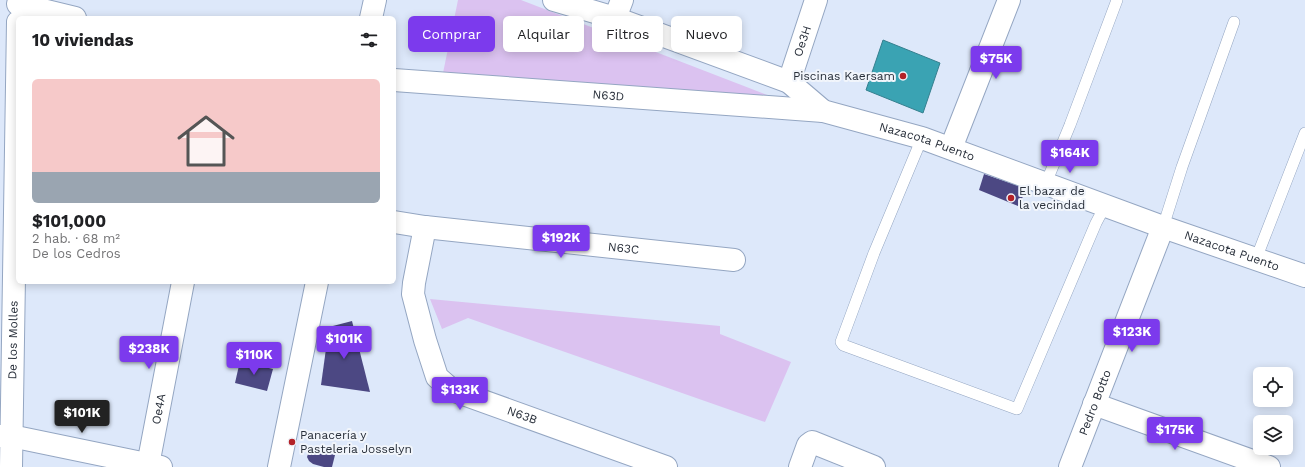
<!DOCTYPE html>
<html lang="es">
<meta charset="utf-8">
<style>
:root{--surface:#fff;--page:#f6f6f6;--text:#202124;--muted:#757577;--line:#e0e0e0;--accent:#7c3aed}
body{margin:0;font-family:"Work Sans",sans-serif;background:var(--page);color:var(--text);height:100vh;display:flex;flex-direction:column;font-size:15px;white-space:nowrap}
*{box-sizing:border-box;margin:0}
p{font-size:13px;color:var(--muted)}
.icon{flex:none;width:22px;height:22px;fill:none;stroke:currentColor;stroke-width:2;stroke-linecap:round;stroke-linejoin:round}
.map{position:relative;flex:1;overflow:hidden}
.details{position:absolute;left:16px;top:16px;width:380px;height:268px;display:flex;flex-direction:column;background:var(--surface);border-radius:6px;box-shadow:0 2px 10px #0003}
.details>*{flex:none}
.top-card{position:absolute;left:408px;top:16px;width:380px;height:36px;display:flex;gap:8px}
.buttons{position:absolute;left:1253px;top:367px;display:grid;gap:8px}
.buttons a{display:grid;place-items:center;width:40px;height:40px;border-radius:6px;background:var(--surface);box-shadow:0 2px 10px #0003;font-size:20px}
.price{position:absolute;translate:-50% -34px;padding:0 9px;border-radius:4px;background:var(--accent);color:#fff;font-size:13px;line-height:26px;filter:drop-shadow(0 1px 2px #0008)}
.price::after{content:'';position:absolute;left:50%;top:24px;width:12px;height:9px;margin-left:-6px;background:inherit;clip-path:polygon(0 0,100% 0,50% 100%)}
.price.active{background:#222;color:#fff}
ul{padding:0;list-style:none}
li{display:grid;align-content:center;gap:8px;height:212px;padding:0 16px}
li+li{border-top:1px solid var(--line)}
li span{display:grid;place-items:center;height:124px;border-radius:6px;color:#555}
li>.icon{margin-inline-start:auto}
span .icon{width:72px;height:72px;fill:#fffc;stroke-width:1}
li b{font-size:17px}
h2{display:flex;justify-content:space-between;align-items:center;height:48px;padding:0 16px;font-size:17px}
.pill{padding:0 14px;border-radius:6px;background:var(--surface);box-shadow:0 2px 10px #0003;font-size:14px;line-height:36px}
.pill.active{background:var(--accent);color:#fff}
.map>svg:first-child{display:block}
.green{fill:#dbc2f0}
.water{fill:#3aa3b3;stroke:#35808f}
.building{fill:#4c4883}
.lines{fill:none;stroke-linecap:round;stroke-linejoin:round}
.lane-casing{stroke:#94a6c2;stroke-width:12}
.street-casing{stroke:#94a6c2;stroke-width:24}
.lane{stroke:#fff;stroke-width:11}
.street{stroke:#fff;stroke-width:22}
.poi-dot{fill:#b32228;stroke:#f1f5fb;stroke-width:1.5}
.labels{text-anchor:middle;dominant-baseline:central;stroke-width:4;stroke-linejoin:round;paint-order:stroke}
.street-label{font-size:12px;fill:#282f3a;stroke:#f1f5fb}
.poi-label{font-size:12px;fill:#282f3a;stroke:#f1f5fb;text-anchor:start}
</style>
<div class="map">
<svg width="1305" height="467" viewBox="0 0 1305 467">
<rect width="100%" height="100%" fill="#dde8fa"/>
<g class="green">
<path d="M458,0h63l275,106 -353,-33z"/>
<path d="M430,299l290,27v8l71,28 -26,60 -297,-104 -26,11z"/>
</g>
<path class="water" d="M883,40l57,23 -17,50 -57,-23z"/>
<g class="building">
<path d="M984,174l43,15 -9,17 -39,-16z"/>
<path d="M352,321l18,71 -49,-7 8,-58z"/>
<path d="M240,361l33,8 -6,22 -32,-8z"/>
<path d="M310,448l25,7 -3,12h-8l-11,-3 -4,-3 -2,-4z"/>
</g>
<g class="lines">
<defs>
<g id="lane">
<path d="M922,138l-48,115 -33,89 2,3 174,64 79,-186 9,-17"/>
<path d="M1046,183l24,-58 47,-125"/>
<path d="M1163,227l19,-60 52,-145"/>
<path d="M1256,259l49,-126"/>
</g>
<g id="street">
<path id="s1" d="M554,0l61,18 174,64 34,29 99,27 241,89 142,49"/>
<path d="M18,4l57,14"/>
<path d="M371,18l4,-18"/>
<path d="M615,18l7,-18"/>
<path id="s2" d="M394,80l429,31"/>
<path id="s3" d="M789,82l27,-82"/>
<path d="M951,148l58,-148"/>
<path id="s4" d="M394,222l31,5 309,33"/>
<path id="s5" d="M425,227l-11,56 -1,11 12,46 12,37 15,13 214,77"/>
<path d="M1094,404l175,63"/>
<path d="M0,436h11l150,31"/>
<path id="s6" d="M148,465l35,-183"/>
<path id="s7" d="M11,467l7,-445"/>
<path d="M279,467l38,-185"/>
<path d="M800,467l8,-22 4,-3 62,25"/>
<path id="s8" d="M1070,467l93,-240"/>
</g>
</defs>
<use href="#lane" class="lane-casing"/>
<use href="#street" class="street-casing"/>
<use href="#lane" class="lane"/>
<use href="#street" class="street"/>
</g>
<g class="poi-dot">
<circle cx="903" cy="76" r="4"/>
<circle cx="1011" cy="198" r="4"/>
<circle cx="292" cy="442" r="4"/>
</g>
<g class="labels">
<g class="street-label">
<text stroke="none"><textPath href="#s3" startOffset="43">Oe3H</textPath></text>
<text stroke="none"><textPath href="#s2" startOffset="215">N63D</textPath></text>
<text stroke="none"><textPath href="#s1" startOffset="402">Nazacota Puento</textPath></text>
<text stroke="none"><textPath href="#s4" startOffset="231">N63C</textPath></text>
<text stroke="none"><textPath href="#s1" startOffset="726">Nazacota Puento</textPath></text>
<text stroke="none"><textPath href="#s7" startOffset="127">De los Molles</textPath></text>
<text stroke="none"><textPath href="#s8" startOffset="69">Pedro Botto</textPath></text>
<text stroke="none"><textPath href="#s6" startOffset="57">Oe4A</textPath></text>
<text stroke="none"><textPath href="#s5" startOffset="249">N63B</textPath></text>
</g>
<g class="poi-label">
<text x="895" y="76" text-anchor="end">Piscinas Kaersam</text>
<text x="1019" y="191">El bazar de<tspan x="1019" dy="14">la vecindad</tspan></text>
<text x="300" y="435">Panacería y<tspan x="300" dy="14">Pasteleria Josselyn</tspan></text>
</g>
</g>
</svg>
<div class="buttons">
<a><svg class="icon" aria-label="locate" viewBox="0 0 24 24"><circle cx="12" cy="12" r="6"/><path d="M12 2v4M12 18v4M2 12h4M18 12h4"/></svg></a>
<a><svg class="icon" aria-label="layers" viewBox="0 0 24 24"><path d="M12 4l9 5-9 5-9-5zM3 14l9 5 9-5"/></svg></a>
</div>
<b class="price" style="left:996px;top:80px">$75K</b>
<b class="price" style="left:1070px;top:174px">$164K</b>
<b class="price" style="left:561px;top:259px">$192K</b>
<b class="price" style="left:1132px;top:353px">$123K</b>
<b class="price" style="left:344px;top:360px">$101K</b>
<b class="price" style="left:149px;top:370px">$238K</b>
<b class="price" style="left:254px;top:376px">$110K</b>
<b class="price" style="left:460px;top:411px">$133K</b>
<b class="price active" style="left:82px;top:434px">$101K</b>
<b class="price" style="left:1175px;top:451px">$175K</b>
<div class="top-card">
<a class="pill active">Comprar</a>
<a class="pill">Alquilar</a>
<a class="pill">Filtros</a>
<a class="pill">Nuevo</a>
</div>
<section class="details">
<h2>10 viviendas<svg class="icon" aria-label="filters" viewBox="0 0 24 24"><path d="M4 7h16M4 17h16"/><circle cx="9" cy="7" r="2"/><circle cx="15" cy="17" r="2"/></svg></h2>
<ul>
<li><span style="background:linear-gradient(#f6c9c9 75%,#9aa5b1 0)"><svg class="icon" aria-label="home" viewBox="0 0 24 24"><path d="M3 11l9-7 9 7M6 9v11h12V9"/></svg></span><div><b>$101,000</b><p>2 hab. · 68 m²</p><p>De los Cedros</p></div></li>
</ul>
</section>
</div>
